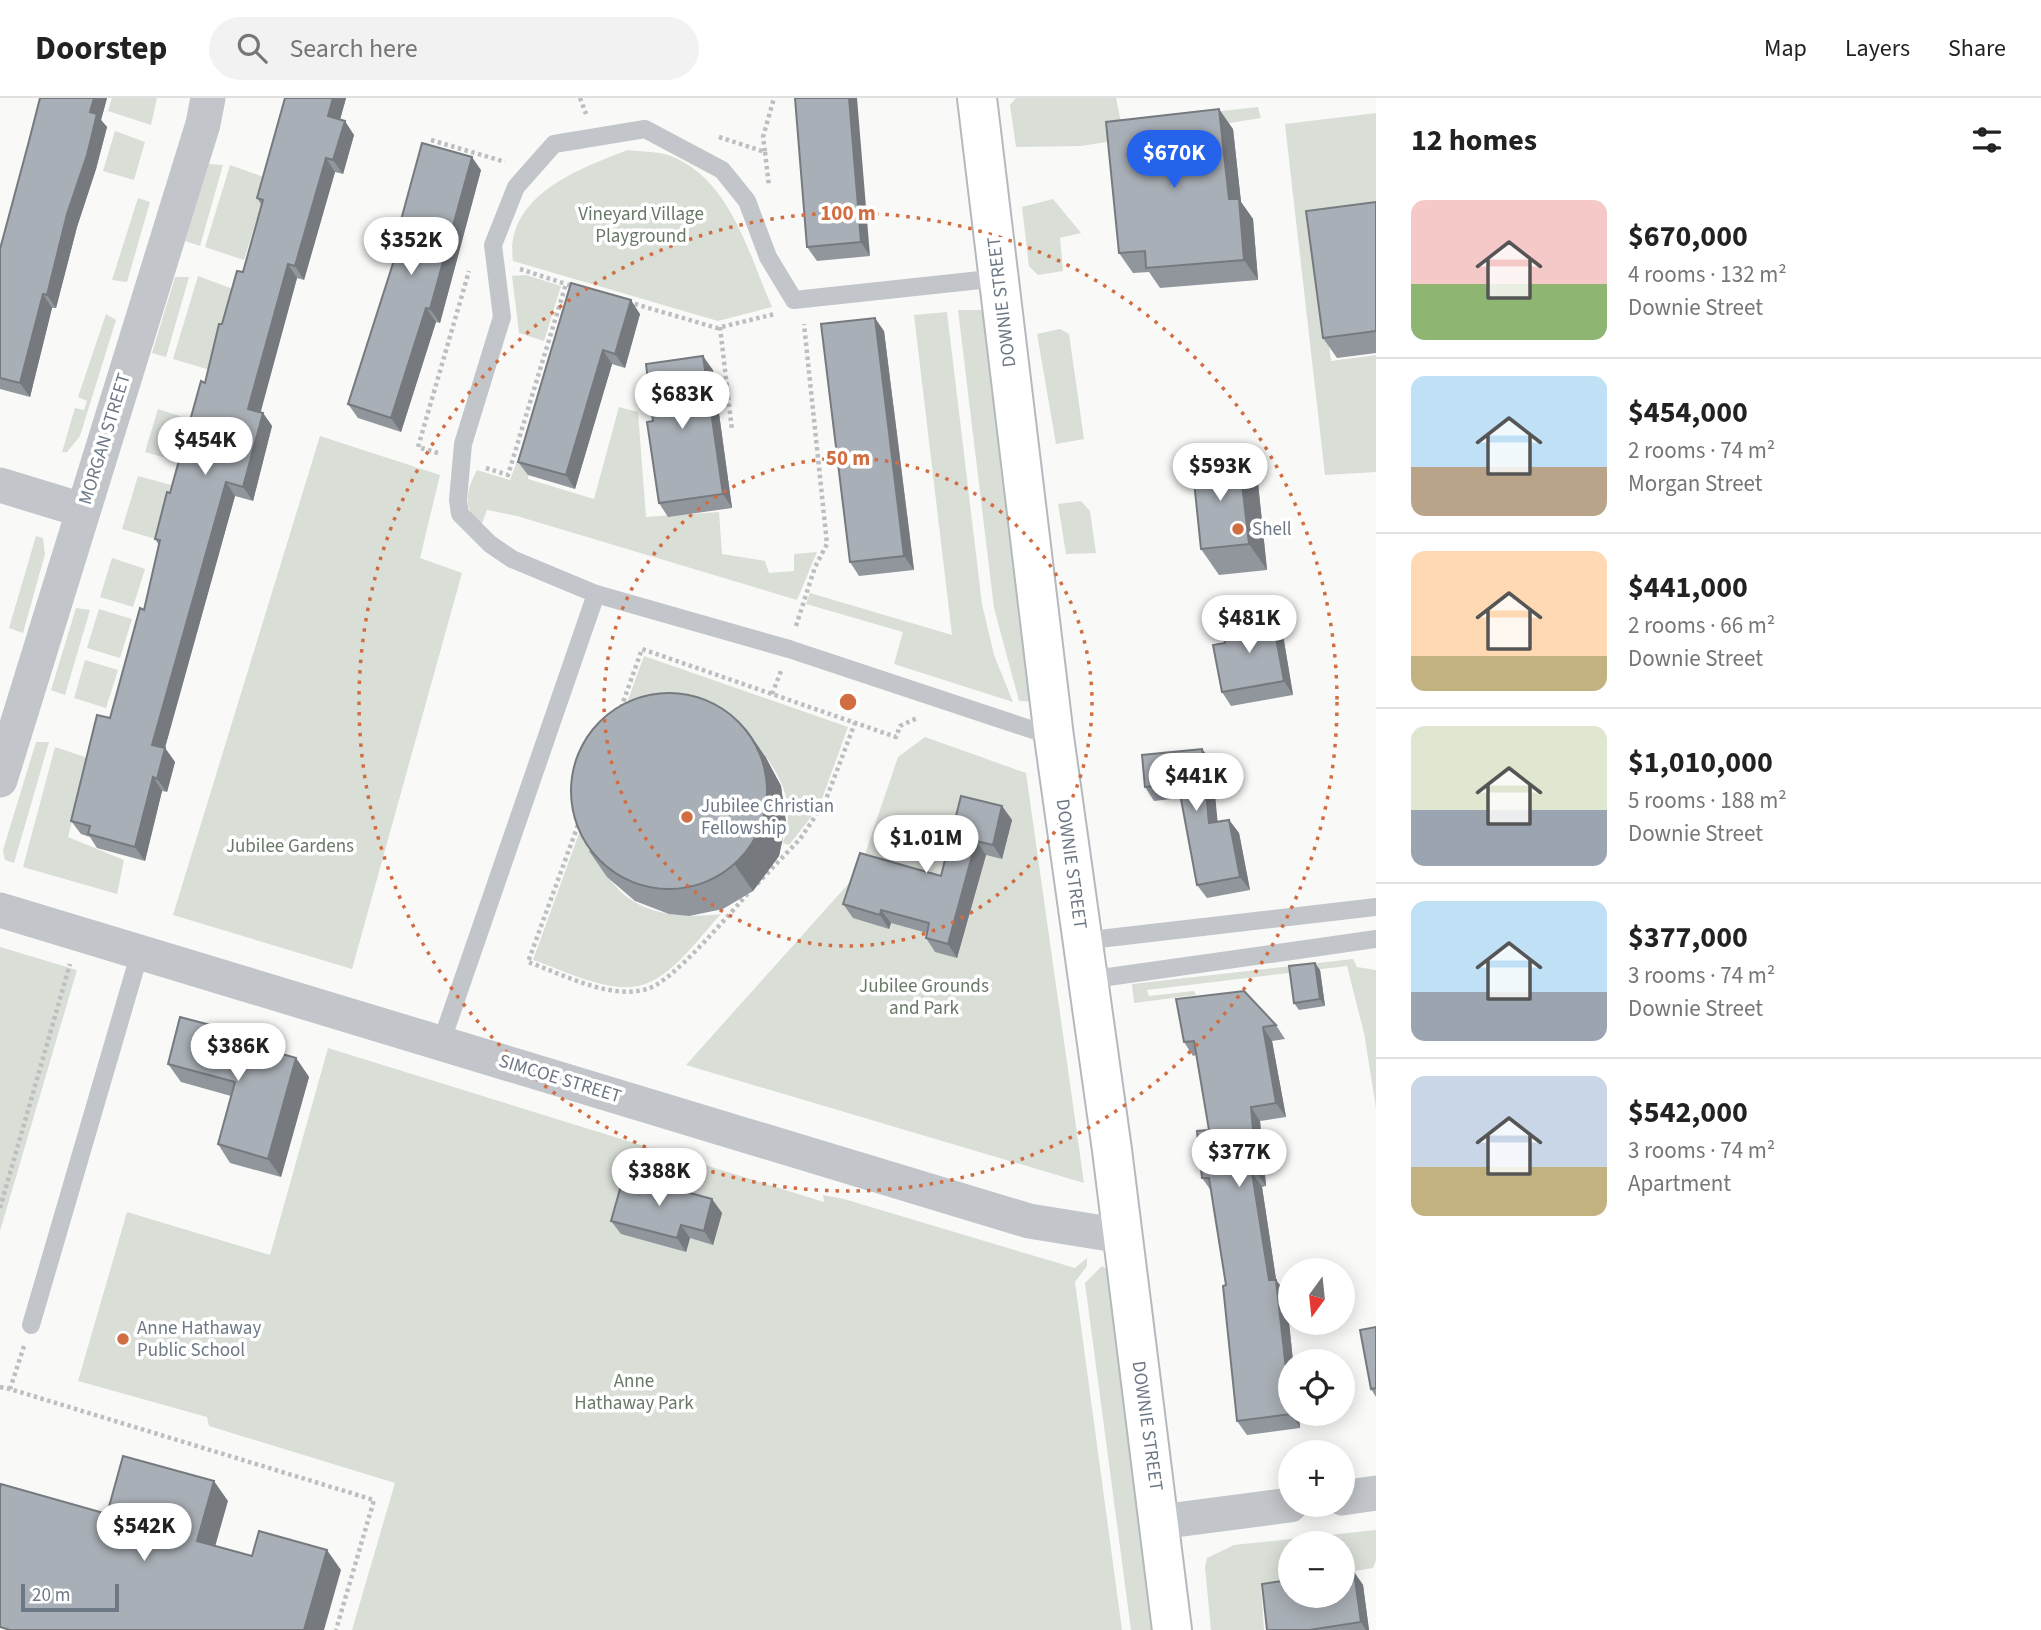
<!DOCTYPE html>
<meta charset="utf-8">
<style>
:root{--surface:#fff;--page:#f2f2f2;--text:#222;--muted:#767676;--line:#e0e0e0;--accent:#2563eb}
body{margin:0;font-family:"Source Sans 3",sans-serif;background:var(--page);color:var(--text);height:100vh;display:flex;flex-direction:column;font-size:26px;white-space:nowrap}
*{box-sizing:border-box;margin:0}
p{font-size:23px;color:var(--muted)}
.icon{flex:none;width:38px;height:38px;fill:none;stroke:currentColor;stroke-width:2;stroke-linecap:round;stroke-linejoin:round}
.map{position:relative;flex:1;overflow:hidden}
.details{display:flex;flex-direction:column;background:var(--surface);width:665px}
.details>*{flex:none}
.needle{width:46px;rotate:195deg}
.buttons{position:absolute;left:1278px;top:1160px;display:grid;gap:14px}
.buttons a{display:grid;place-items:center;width:77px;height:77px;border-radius:50%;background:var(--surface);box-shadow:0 4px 18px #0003;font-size:35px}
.scale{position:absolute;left:21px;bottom:18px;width:98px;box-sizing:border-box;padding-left:7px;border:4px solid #6c7885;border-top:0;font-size:19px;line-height:24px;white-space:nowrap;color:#6c7885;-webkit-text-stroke:5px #fff;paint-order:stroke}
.price{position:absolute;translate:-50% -60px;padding:0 16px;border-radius:24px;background:#fff;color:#222;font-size:23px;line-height:46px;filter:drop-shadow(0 2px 4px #0008)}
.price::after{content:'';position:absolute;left:50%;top:42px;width:21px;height:16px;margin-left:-10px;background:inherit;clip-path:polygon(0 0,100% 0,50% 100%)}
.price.on{background:var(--accent);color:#fff}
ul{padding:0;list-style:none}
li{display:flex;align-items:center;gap:21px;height:175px;padding:0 35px}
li+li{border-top:2px solid var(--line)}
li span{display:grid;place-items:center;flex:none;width:196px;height:140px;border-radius:14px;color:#555}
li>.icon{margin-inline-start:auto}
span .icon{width:84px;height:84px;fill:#fffc;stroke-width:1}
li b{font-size:30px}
h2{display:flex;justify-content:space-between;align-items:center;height:84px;padding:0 35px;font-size:30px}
header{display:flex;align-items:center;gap:42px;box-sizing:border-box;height:98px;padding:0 35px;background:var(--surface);border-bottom:2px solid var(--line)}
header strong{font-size:33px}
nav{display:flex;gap:38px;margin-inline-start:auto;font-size:24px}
.search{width:490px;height:63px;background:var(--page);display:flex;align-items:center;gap:18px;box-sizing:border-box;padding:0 24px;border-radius:38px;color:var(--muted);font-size:26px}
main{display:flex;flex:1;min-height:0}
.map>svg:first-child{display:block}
.green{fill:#d9ded7}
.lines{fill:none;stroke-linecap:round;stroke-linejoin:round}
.secondary-casing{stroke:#b4b9bd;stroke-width:42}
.path{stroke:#bcbec1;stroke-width:4.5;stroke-dasharray:3.5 3.5;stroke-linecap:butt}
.lane{stroke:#c2c5c9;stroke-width:18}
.street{stroke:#c2c5c9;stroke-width:35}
.secondary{stroke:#fff;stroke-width:38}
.wall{fill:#91969d}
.shaded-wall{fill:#767a7f}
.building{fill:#a9afb6;stroke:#767a7f;stroke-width:2}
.ring{fill:none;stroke:#d06e42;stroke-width:3.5;stroke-dasharray:3.5 7}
.poi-dot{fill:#d06e42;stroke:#fff;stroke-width:2.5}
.labels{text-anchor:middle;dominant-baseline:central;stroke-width:7;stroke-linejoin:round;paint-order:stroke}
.park-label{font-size:19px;fill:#687866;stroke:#fff}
.street-label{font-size:19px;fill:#6c7885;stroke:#fff}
.poi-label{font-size:19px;fill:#6c7885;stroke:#fff;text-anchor:start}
.centre{fill:#d06e42;stroke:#fff;stroke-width:3.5}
.ring-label{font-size:21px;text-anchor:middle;font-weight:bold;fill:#d06e42;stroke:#fff;stroke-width:7;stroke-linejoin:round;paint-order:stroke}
</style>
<header>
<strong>Doorstep</strong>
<div class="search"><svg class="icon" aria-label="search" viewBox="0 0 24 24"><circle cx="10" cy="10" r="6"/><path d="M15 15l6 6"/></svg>Search here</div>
<nav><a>Map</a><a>Layers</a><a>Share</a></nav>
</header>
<main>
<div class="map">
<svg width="1376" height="1532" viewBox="0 0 1376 1532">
<rect width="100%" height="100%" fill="#f9f9f8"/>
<g class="green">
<path d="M112,0h45l-6,27 -43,-14z"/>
<path d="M1016,0h100l5,24 137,-15 3,11 -180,28 -65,1 -6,-42z"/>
<path d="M1376,15v108l-62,8 17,132 45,-6v117l-51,3 -40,-351z"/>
<path d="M115,33l30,11 -11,38 -31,-9z"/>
<path d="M628,52c13,2 31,1 43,6 60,24 77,97 101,151l-54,14 -205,-60c-9,-65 67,-93 115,-111z"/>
<path d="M209,66l14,1 -23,81 -15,-5z"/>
<path d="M230,67l39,14 -25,81 -39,-13z"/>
<path d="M138,100l12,4 -23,80 -15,-2z"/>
<path d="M1053,101l28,34 -21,5 3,33 -25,4 -9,-9 -7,-59z"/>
<path d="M526,177l35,11 -17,55 -25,-8 -7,-57z"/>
<path d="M198,178l35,13 -23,81 -37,-11z"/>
<path d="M175,179h14l-23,80 -14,-4z"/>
<path d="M958,212h30l50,392 -19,-1 -25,-93z"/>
<path d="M947,214l35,292 12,51 19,47 -119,-38 9,-32 -97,-28 4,-11 142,42 -38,-320z"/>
<path d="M106,216l10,6 -36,116 -13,16h-5l13,-44 9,2 3,-9 -9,-4z"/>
<path d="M1060,231l9,5 15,105 -28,5 -19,-110z"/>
<path d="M619,309l19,5 8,105 73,-5 3,42 43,7 4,12 25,-2v-17l23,-2 -20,48 -280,-84 -30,-6 -6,16c-19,-18 -15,-35 -4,-56l33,10 7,-19 12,3 -1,15 66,20z"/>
<path d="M158,311l28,9 34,18 -40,26 -35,-10z"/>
<path d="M320,338l120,39 -20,83 42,15 -110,396 -179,-54z"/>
<path d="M138,378l33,9 -16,54 -33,-10z"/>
<path d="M1081,403l9,10 6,42 -30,1 -8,-50z"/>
<path d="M36,438l7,2 2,16 -22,79 -14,-5z"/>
<path d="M112,460l33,11 -12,38 -33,-10z"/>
<path d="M76,510l14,2 -25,85 -14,-5z"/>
<path d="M99,511l33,10 -12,39 -33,-10z"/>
<path d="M644,558l204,71 -29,80 -30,38 -6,-2c13,-40 0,-62 -23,-95l-148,-4z"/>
<path d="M85,562l33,10 -12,38 -32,-10z"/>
<path d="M925,639l101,36 58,410 -398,-118 173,-193 39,-115z"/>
<path d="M36,644h13l-35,121 -9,-3 -2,-10z"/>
<path d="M55,649l33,11 -20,79 56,23 -7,34 -94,-27z"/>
<path d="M581,730c9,16 17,33 27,48 24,39 72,43 113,38 -23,24 -53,71 -90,73 -32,2 -68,-17 -98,-27z"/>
<path d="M0,849l77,23 -77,261z"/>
<path d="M1353,861l4,8 19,3v138l-12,-75 -17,-67 -200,24 2,6 45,-5 2,4 -62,8 -2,-19z"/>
<path d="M328,950l496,154 -1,-7 21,4 231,69 12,-10v8l-12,16 47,348h-770l43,-147 -186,-57 -2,-9 -129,-36 49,-169 143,43z"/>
<path d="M1102,1168l8,5 49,359h-28l-46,-347z"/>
<path d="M1376,1432v30l-3,8 -31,5v-29h-52v37l-29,5 3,44h-53l-6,-63 2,-9 27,-13z"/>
</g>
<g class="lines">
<defs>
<path id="secondary" d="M977,0l77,639 58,413 60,480"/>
</defs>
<use href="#secondary" class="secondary-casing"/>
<g class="path">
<path d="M580,0l6,16"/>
<path d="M719,39l46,15 -2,-15 11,-39"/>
<path d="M431,42l74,22"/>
<path d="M765,54l4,34"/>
<path d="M520,171l46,15"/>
<path d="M628,204l89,26 58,-14"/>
<path d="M720,229l12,103"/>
<path d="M438,355l-20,-6 51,-176"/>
<path d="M486,370l22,7 58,-191 7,2"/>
<path d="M796,528l19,-59 12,-23 -23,-220"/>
<path d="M772,596l9,-23"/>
<path d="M621,610l21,-59 254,88 4,-11 17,-8"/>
<path d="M578,727l-50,137c35,12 81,38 119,27 26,-7 83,-76 104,-99"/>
<path d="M757,786l43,-45 25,-37 30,-79"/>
<path d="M0,1110l70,-244"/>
<path d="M24,1248l-14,43 364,111 -38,130"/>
<path d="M0,1289l10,2"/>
</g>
<g class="lane">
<path d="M596,496l-84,-35 -22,-15 -30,-30 -2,-14 5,-56 39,-127 -9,-72 23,-58 38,-43 91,-15 77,41 25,31 21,56 26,43 205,-22"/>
<path d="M1082,843l294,-34"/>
<path d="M1087,882l289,-41"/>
<path d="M441,945l155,-449 193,55 265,88"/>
<path d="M31,1227l109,-373"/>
</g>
<g class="street">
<path d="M0,387l82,25"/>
<path d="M0,682l203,-656 5,-26"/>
<path d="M0,812l1029,311 93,15"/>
<path d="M1342,1400l34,-5"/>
<path d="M1160,1424l130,-17"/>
</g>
<use href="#secondary" class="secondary"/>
</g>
<g class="wall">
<path d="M40,0h67l-6,22 6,7 -11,42 -19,58 -21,81h-4l-22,89 -30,-8v-140l29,-108z"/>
<path d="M285,0h61l-6,22 14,15 -11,39 -8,-2 -31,108 -7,-2 -37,134 3,1 9,13 -19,75 -18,-5 -70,252 10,14 -8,30 -5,-1 -17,70 -48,-13 -7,-11 -9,-3 -10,-13 39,-103 34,-108 15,-65 -4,-6 50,-156 17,-59 21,-52 19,-66 -5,-8z"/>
<path d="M795,0l75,158 -53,5 -10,-14z"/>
<path d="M1233,31l8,73 12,17 5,61 -98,8 -11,-16 -16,1 -14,-20z"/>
<path d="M481,72l-41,153 -4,-1 -35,110 -43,-14 -10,-14 47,-147 -3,-4z"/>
<path d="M1376,104v151l-39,5 -14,-20z"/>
<path d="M571,185l69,31 -15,54 -13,-4 -37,125 -47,-14 -10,-13z"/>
<path d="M884,233l30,239 -55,6 -9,-14z"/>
<path d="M713,272l19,138 -64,9 -9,-14 -6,-82z"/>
<path d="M1258,385l9,87 -48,5 -18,-26z"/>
<path d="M1282,531l11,66 -62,11 -9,-14z"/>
<path d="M1202,651l10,13 5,60 12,-2 10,13 11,57 -43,8 -10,-13 -16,-87 -27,3 -9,-14z"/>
<path d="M765,658l16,30 5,37 -7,33 -26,35 -30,18 -34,7 -20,-2 -34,-13 -28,-24 -18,-26z"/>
<path d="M1002,708l10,14 -10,39 -16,-4 -29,103 -22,-6 -9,-14 1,-5 -36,-10 -2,6 -36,-11 -10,-14 98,-28z"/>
<path d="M1320,872l5,36 -26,4 -5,-7z"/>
<path d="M1276,927l9,14 -13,2 14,76 -26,4 6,65 -4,1 14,93 10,13 14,135 -53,7 -10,-14 -11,-136 -14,-93 -10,-14 7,-48 -13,-75 -3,1 -9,-14z"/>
<path d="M226,940l70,20 13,19 -28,100 -51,-14 -12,-19 13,-48 -50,-14 -13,-18z"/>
<path d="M712,1101l10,14 -9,32 -23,-7 -4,14 -65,-18 -10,-13z"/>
<path d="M1376,1229v70l-5,-8z"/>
<path d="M1354,1474l9,13 6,45h-102z"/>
</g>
<g class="shaded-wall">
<path d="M94,0h13l-6,22 6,7 -11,42 -19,58 -21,81 -9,-13z"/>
<path d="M333,0h13l-9,32 -9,-14z"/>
<path d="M849,0h8l13,158 -9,-14z"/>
<path d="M1219,11l14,20 8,73 12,17 5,61 -14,-20 -15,-61z"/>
<path d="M345,23l9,14 -11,39 -10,-14z"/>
<path d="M472,59l9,13 -41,153 -10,-14z"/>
<path d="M326,60l9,14 -31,108 -9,-14z"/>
<path d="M288,166l9,14 -39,144 -10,-13z"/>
<path d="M43,196l9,14 -22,89 -10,-14z"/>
<path d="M631,202l9,14 -15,54 -10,-14z"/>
<path d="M426,210l10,14 -35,110 -10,-14z"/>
<path d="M875,220l9,13 30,239 -10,-14z"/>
<path d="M603,252l9,14 -37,125 -9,-14z"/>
<path d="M703,258l10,14 19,138 -9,-14z"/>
<path d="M263,315l9,13 -19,75 -10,-14z"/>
<path d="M1239,359l19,26 9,87 -18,-26z"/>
<path d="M226,384l9,14 -73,262 -10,-13z"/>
<path d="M1272,518l10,13 11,66 -9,-14z"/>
<path d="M747,632l18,26 16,30 5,37 -7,33 -26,35 -18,-26z"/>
<path d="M165,650l10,14 -8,30 -10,-13z"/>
<path d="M1202,651l10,13 7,75 -10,-14z"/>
<path d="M153,679l9,14 -17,70 -10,-14z"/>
<path d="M1002,708l10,14 -10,39 -9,-14z"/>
<path d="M1229,722l10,13 11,57 -10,-13z"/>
<path d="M976,743l10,14 -29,103 -9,-14z"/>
<path d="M881,812l10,13 -2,6 -9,-14z"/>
<path d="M1315,865l5,7 5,36 -5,-7z"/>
<path d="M218,929l13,19 -15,-11z"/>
<path d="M1263,929l9,14 14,76 -10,-14z"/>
<path d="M296,960l13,19 -28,100 -13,-18z"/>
<path d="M1251,1009l9,14 6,65 -9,-13z"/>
<path d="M1252,1075l10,14 15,98 -1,-5 10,13 7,69h-3v45z"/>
<path d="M712,1101l10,14 -9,32 -9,-14z"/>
<path d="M681,1127l9,13 -4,14 -9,-14z"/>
<path d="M1291,1316h8l1,14z"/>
<path d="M214,1383l14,20 -17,60 -14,-20z"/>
<path d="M327,1452l14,20 -17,60h-20z"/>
<path d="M1354,1474l9,13 6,45h-3l-5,-8z"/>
</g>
<g class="building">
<path d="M40,0h54l-4,14 7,2 -10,41 -20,59 -20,81 -4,-1 -23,89 -20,-5v-129l29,-108z"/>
<path d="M285,0h48l-5,18 17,5 -12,39 -7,-2 -31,108 -7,-2 -40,145 15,4 -20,74 -17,-5 -74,263 13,3 -8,31 -4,-2 -18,70 -47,-13 2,-8 -19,-5 26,-106 13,3 30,-110 4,2 16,-70 -5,-1 12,-47 3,1 31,-112 4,2 14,-59h3l15,-53 6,1 20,-72 -6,-2z"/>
<path d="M795,0h54l12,144 -54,5z"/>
<path d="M1219,11l10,90h10l5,61 -98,8 -1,-17 -26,2 -13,-131z"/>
<path d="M422,45l50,14 -42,152 -4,-1 -35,110 -43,-14 48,-150 -4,-1z"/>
<path d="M1376,104v129l-53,7 -17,-127z"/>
<path d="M571,185l60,17 -16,54 -12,-4 -37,125 -48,-13z"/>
<path d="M875,220l29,238 -54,6 -29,-238z"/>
<path d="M703,258l20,138 -64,9 -12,-81 6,-1 -7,-57z"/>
<path d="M1239,359l10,87 -48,5 -9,-87z"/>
<path d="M1272,518l12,65 -62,11 -9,-47 12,-2 -3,-19z"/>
<circle cx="669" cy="693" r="98"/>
<path d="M1202,651l7,74 20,-3 11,57 -43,8 -19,-102 -33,4 -3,-32z"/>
<path d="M961,698l41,10 -9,39 -17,-4 -28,103 -22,-6 3,-15 -48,-13 -1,5 -37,-11 17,-51 81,23z"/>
<path d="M1315,865l5,36 -26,4 -5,-37z"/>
<path d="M1244,893l32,34 -13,2 13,76 -25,4 6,66h-5l17,107h7l15,134 -54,7 -14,-135 3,-1 -17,-107h-7l-5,-47 12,-1 -15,-89 -10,1 -8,-43z"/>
<path d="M180,919l38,10 -2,8 80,23 -28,101 -50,-15 17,-62 -67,-18z"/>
<path d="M624,1077l88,24 -8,32 -23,-6 -4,13 -66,-17z"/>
<path d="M1376,1229v61l-5,1 -11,-59z"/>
<path d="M123,1358l91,25 -17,60 55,15 7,-25 68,19 -23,80h-294l-10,-3v-139l1,-4 106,30z"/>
<path d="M1354,1474l7,50 -52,8h-42l-5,-46 28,-4v16h52v-22z"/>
</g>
<g class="ring">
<circle cx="848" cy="604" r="244"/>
<circle cx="848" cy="604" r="489"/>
</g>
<g class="poi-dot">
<circle cx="1238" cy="431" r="7"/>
<circle cx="687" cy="719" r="7"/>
<circle cx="123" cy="1241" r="7"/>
</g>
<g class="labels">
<g class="park-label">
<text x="641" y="116">Vineyard Village<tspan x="641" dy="22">Playground</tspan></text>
<text x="290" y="748">Jubilee Gardens</text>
<text x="924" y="888">Jubilee Grounds<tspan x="924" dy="22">and Park</tspan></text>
<text x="634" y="1283">Anne<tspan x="634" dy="22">Hathaway Park</tspan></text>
</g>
<g class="street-label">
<text transform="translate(1002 204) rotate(-97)">DOWNIE STREET</text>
<text transform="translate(105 341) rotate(-73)">MORGAN STREET</text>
<text transform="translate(1071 766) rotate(82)">DOWNIE STREET</text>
<text transform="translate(560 981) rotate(17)">SIMCOE STREET</text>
<text transform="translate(1147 1328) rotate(82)">DOWNIE STREET</text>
</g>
<g class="poi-label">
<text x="1252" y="431">Shell</text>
<text x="701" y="708">Jubilee Christian<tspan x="701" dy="22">Fellowship</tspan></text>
<text x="137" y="1230">Anne Hathaway<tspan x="137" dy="22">Public School</tspan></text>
</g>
</g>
<circle cx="848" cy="604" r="10" class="centre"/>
<g class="ring-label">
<text x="848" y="122">100 m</text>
<text x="848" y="367">50 m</text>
</g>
</svg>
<div class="buttons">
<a><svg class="needle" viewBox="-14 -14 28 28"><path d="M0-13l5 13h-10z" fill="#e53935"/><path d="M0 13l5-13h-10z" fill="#767676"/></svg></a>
<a><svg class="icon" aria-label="locate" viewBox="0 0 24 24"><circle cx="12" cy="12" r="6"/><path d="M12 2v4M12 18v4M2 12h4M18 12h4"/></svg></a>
<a>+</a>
<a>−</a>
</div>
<div class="scale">20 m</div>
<b class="price on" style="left:1174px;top:92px">$670K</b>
<b class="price" style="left:411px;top:179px">$352K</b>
<b class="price" style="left:682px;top:333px">$683K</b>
<b class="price" style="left:205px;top:379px">$454K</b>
<b class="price" style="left:1220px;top:405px">$593K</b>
<b class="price" style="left:1249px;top:557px">$481K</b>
<b class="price" style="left:1196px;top:715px">$441K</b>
<b class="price" style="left:926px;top:777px">$1.01M</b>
<b class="price" style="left:238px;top:985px">$386K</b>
<b class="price" style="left:1239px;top:1091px">$377K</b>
<b class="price" style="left:659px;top:1110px">$388K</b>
<b class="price" style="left:144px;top:1465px">$542K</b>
</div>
<section class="details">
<h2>12 homes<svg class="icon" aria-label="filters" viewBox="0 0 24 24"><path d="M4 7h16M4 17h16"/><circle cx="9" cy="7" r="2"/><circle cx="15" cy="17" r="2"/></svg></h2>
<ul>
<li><span style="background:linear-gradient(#f6c9c9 60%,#8fb573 0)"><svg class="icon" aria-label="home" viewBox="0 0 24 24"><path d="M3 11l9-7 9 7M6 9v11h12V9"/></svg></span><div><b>$670,000</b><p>4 rooms · 132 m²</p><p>Downie Street</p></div></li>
<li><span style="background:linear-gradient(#bfe0f5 65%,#b9a48a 0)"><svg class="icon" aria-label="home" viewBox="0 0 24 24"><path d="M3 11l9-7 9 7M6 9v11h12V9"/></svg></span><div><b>$454,000</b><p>2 rooms · 74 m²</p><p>Morgan Street</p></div></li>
<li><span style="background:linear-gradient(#ffd9b3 75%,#c2b280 0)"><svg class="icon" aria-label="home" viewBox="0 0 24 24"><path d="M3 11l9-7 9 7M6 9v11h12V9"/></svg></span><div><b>$441,000</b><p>2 rooms · 66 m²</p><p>Downie Street</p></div></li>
<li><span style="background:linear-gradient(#dfe7d0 60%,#9aa5b1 0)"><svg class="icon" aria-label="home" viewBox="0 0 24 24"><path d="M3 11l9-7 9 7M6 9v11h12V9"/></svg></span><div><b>$1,010,000</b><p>5 rooms · 188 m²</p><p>Downie Street</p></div></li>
<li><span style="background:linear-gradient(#bfe0f5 65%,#9aa5b1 0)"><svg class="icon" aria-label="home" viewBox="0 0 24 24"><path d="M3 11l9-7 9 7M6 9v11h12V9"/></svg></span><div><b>$377,000</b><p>3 rooms · 74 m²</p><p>Downie Street</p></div></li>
<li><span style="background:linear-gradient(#c9d6e8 65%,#c2b280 0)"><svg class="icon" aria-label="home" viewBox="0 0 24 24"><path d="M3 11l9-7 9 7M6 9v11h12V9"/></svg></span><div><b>$542,000</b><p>3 rooms · 74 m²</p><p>Apartment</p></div></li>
</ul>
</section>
</main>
